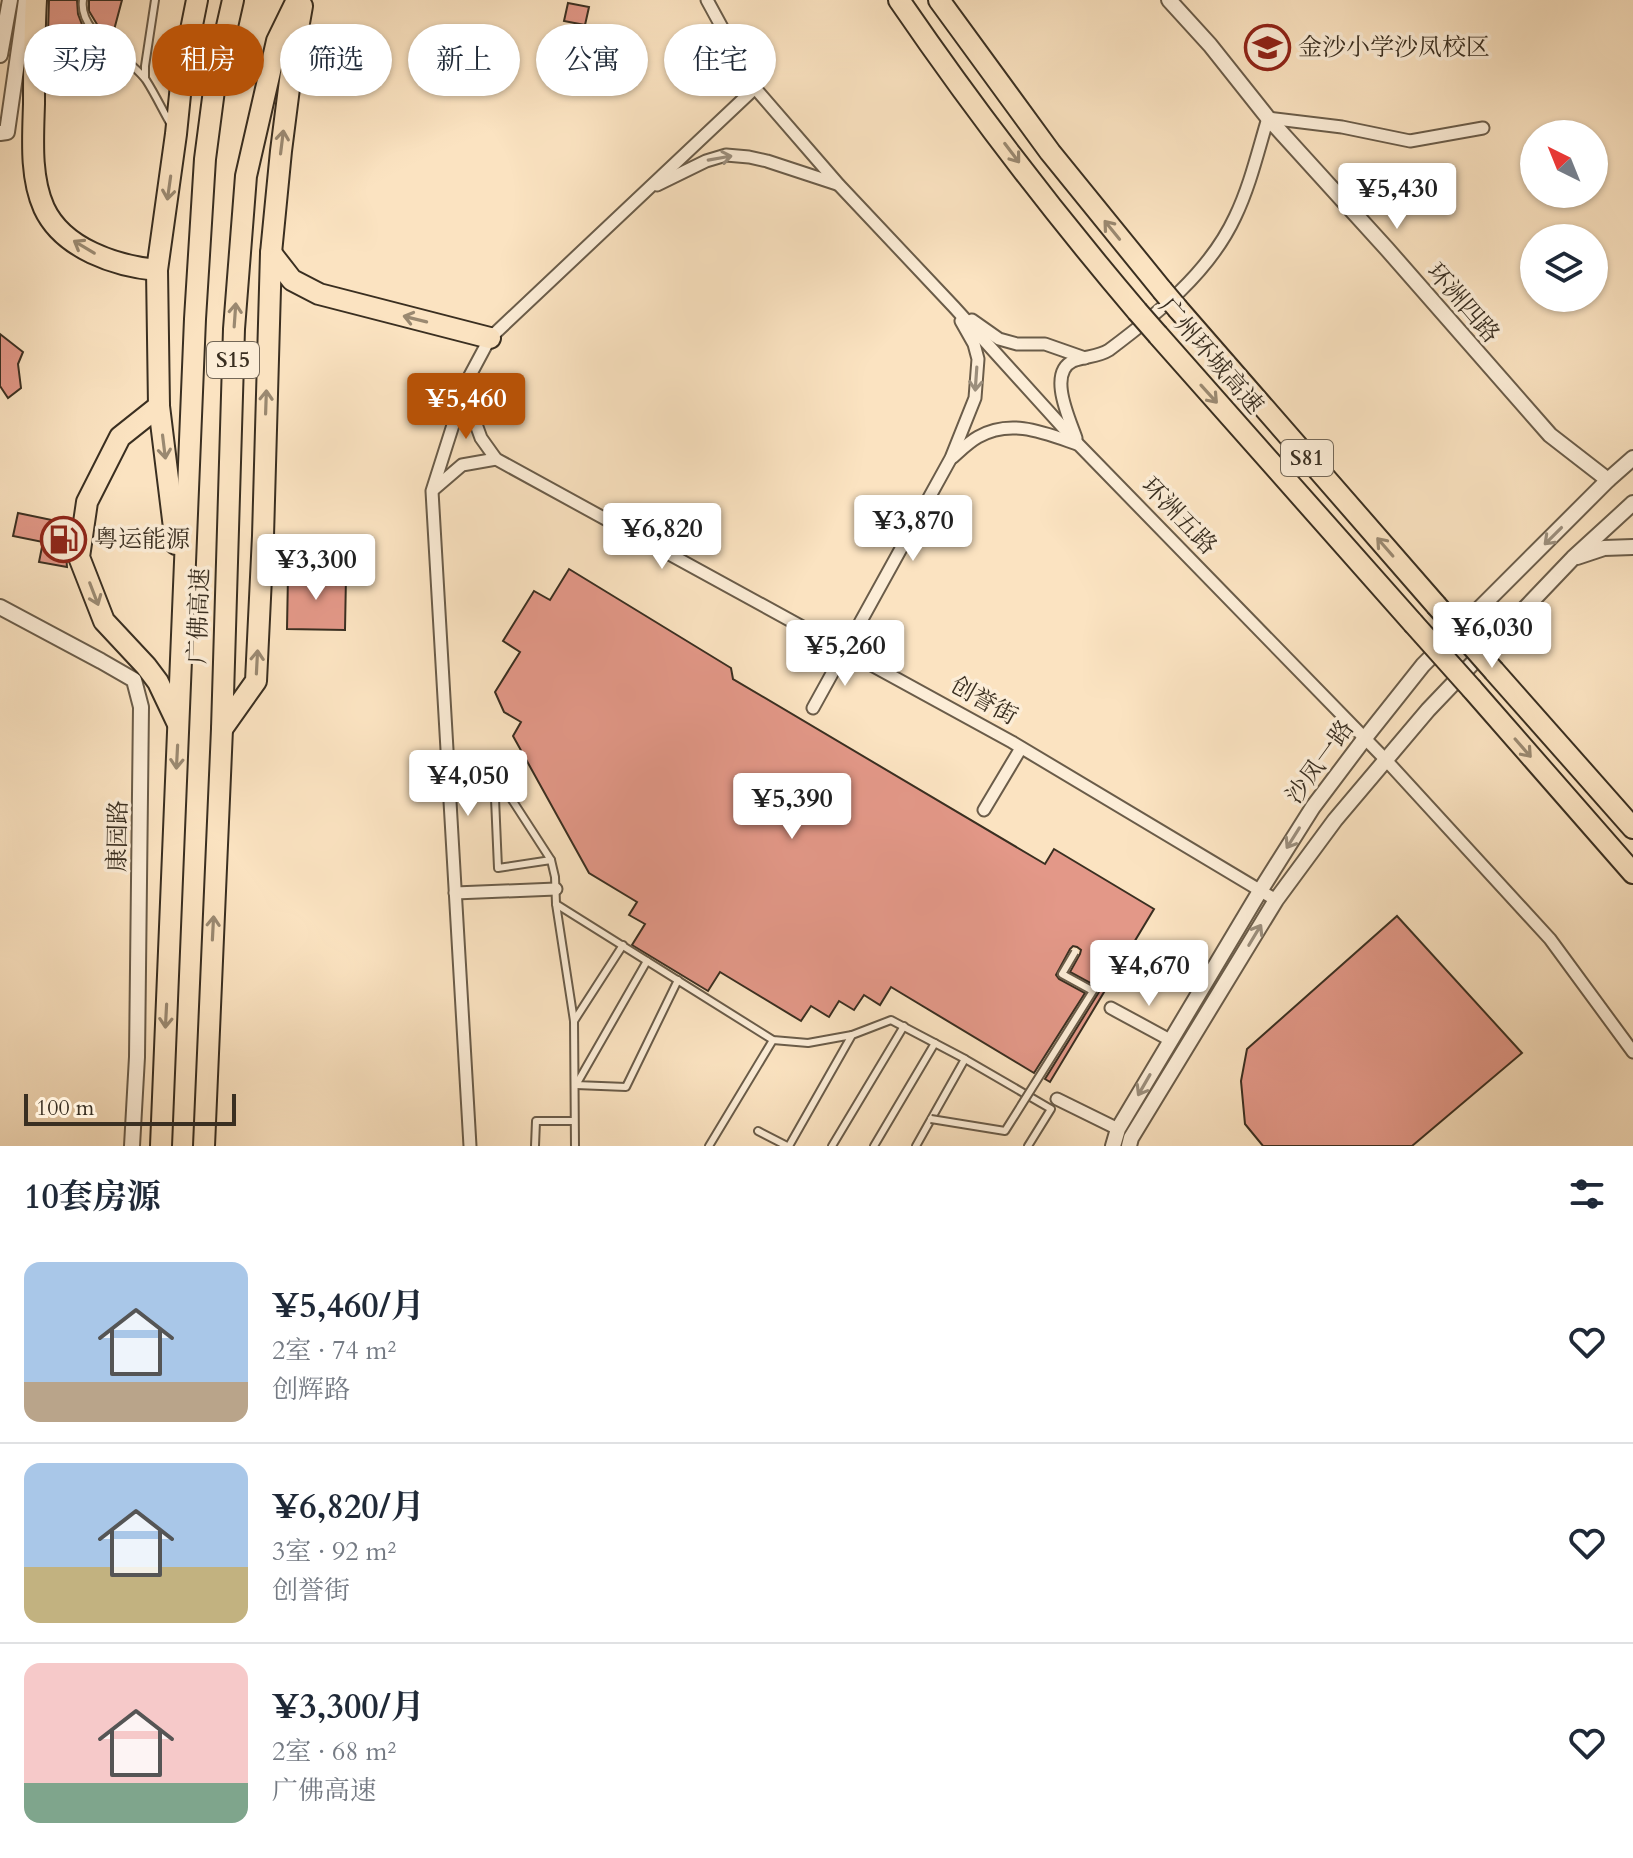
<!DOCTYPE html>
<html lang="zh">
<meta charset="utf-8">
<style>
:root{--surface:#fff;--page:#f2f2f3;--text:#1f2937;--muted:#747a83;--line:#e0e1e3;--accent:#b45309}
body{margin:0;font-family:Cardo,"Noto Serif SC",serif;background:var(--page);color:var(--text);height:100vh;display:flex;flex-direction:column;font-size:30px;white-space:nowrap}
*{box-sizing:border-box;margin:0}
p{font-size:26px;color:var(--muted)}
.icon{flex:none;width:44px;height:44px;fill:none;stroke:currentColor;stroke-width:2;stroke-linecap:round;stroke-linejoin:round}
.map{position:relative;height:1146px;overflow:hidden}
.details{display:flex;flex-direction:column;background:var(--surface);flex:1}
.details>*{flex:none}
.hud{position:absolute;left:24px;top:24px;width:800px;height:72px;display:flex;gap:16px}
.needle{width:52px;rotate:317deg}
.controls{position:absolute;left:1520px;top:120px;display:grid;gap:16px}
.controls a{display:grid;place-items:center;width:88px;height:88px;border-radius:50%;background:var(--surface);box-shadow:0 2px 6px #0004;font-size:40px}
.scale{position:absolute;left:24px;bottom:20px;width:212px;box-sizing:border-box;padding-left:8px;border:4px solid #3a2f21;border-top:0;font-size:22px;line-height:28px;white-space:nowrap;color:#3a2f21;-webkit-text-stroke:6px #fcedd7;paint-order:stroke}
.price{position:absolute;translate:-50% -68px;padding:0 18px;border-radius:8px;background:#fff;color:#222;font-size:26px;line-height:52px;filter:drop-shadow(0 2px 4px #0008)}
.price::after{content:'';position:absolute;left:50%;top:48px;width:24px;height:18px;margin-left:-12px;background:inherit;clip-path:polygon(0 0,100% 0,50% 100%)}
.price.current{background:var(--accent);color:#fff}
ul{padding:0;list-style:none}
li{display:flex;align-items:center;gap:24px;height:200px;padding:0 24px}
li+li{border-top:2px solid var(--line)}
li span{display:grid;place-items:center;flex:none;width:224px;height:160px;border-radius:16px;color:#555}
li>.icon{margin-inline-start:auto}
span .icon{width:96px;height:96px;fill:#fffc;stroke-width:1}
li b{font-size:34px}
h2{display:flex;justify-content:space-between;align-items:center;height:96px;padding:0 24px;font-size:34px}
.chip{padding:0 28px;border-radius:36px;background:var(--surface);box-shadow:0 2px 6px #0004;font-size:28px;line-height:72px}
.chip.current{background:var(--accent);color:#fff}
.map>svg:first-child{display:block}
.building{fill:#e39888;stroke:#3a2f21;stroke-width:2}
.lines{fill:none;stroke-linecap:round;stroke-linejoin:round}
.service-casing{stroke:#6a5c49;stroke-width:10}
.minor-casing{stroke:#6a5c49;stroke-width:15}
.tertiary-casing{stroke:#6a5c49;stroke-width:18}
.motorway-casing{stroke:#3a2f21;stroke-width:24}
.service{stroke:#fcedd7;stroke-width:6}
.minor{stroke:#fcedd7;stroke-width:11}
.tertiary{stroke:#fcedd7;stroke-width:14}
.motorway{stroke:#fbe3c1;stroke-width:20}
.service-bridge-casing{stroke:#6a5c49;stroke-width:10;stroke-linecap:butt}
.motorway-bridge-casing{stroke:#3a2f21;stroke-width:24;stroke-linecap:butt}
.service-bridge{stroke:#fcedd7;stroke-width:6}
.motorway-bridge{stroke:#fbe3c1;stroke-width:20}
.oneway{stroke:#9a8971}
.oneway2{stroke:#9b8e7c}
.labels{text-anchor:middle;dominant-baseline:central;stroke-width:7;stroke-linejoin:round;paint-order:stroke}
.shield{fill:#fcedd7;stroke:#746858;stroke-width:2}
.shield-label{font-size:22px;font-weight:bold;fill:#3a2f21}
.poi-label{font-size:24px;fill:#3a2f21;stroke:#fcedd7;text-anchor:start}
.street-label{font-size:24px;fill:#3a2f21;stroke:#fcedd7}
</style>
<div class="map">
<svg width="1633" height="1146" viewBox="0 0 1633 1146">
<rect width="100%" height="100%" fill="#fbe3c1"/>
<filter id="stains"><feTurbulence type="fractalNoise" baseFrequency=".0025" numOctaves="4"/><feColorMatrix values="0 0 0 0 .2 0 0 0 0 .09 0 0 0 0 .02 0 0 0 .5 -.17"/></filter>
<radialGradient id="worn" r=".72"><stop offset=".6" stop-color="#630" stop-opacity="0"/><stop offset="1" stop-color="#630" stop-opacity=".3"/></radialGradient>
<g class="building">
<path d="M49,0h28l1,14 5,13 7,9 -9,36 -34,-8z"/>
<path d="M89,0h33l-8,30 -16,-4 -9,-15z"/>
<path d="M568,3l21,4 -4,18 -21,-4z"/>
<path d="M0,334l23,18 -5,12 3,24 -13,10 -8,-12z"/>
<path d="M18,513l53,11 -5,31 1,12 -28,-5 4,-20 -30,-6z"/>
<path d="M569,569l162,99 2,11 312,185 9,-15 100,60 -104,173 -5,-3 54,-87 -3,-6 -26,-14 10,-18 1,-4 -4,-3 -4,-1 -3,3 -14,26 3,4 26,14 -51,80 -143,-86 -11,18 -16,-10 -10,15 -15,-9 -10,16 -18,-11 -10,15 -81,-49 -12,19 -76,-46 13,-21 -16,-9 8,-13 -48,-29 -76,-137 8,-14 -17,-10 -9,-20 25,-40 -17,-11 31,-50 16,9z"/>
<path d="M288,575l58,1 -1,54 -58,-1z"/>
<path d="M1397,916l125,137 -110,93h-149l-18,-22 -4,-43 6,-32z"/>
</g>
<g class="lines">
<defs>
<g id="service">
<path d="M83,0c-5,34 45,55 63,80 9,14 16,29 24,43"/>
<path d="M145,78v-12l10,-66"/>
<path d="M494,772l57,88 4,17 1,27 18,117 1,125"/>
<path d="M494,775l4,93 53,-8"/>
<path d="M556,904l217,136 35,3 44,-8"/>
<path d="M647,961l-71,124 50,2 52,-107"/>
<path d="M574,1021l49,-76"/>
<path d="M758,1131l29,15"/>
<path d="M535,1146l1,-25h38"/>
<path d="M709,1146l64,-106"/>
<path d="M789,1146l63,-111 39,-15 74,39 86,50 -23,37"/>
<path d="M832,1146l72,-120"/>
<path d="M874,1146l61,-103"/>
<path d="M916,1146l49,-87"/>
</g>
<g id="minor">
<path d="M707,0l48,88 84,97 115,122 124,137 307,315 165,180 83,113"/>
<path d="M657,185l49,-24 20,-6 23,2 18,4 70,23"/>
<path d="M972,320l27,19 18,5h28l40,14"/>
<path d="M467,381l10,46 4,11 15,21 516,283 264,158"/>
<path d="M1076,438c-6,-18 -29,-65 -3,-77 12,-5 25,-4 36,-11 48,-36 100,-77 126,-133 15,-31 23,-66 33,-99l74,9 68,14 73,-13"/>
<path d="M953,457c8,-7 16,-15 25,-20 33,-19 67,-4 99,7"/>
<path d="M434,489l28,-24 34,-6"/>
<path d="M813,708l138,-250 24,-60 3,-39 -4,-15 -13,-23"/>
<path d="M984,810l37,-62"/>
<path d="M455,893l101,-4"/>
<path d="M1111,1008l59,32"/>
<path d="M1057,1099l61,30"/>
<path d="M470,1146l-38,-655 35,-110 23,-43 265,-250"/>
</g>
<g id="tertiary">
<path d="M1169,0l41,45 58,73 119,131 163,186 58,45"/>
<path d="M0,55l10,-55"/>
<path d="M0,133l7,-1 19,-132"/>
<path d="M1577,557l27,-9 29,-1"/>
<path d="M0,607l101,54 33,19 7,27 -4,350 -5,89"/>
<path d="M1113,1146l5,-17 142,-238 53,-84 52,-69 58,-73 185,-185 25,-22"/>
<path d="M1129,1146l2,-8 145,-238 59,-80 93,-110 145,-152 60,-55"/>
</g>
<g id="motorway">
<path d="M36,0c-2,35 -2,70 -2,104 -1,34 -4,73 10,104 19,41 72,58 113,62"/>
<path d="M899,0c74,108 154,212 238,311"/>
<path d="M939,0l111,152 112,138"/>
<path d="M271,253l21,27 27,14 171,44"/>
<path d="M1178,309l258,296"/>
<path d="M1158,335l255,288"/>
<path d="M159,406l-39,31 -33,65 -8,55 25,64 42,45 12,16 19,40"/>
<path d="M176,544l-17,-138 -2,-136 19,-136 6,-59 15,-75"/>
<path d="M1494,671l139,157"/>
<path d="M1472,689l161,184"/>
<path d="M222,729l34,-48 7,-145 8,-283 10,-102 12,-94 9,-51"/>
<path d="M161,1146l34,-827 10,-160 11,-84 17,-75"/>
<path d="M204,1146l18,-417 12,-400 12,-153 31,-135 20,-41"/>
</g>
</defs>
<use href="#service" class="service-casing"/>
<use href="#minor" class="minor-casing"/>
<use href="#tertiary" class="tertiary-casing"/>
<use href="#motorway" class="motorway-casing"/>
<use href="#service" class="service"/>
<use href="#minor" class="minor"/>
<use href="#tertiary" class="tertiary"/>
<use href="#motorway" class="motorway"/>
<defs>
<path id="service-bridge" d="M931,1119l74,12 88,-140 -31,-17 13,-22"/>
<g id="motorway-bridge">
<path d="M1162,290l16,19"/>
<path d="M1137,311l21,24"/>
<path d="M1436,605l58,66"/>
<path d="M1413,623l59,66"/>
</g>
</defs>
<use href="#service-bridge" class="service-bridge-casing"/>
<use href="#motorway-bridge" class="motorway-bridge-casing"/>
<use href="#service-bridge" class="service-bridge"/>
<use href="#motorway-bridge" class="motorway-bridge"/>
</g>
<defs><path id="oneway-shaft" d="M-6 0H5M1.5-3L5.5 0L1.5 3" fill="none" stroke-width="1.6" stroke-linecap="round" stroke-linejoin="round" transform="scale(2)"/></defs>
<g class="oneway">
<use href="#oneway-shaft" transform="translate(282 142) rotate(-83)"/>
<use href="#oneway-shaft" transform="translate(1012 153) rotate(53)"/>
<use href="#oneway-shaft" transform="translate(169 188) rotate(98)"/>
<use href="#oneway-shaft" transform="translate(1112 230) rotate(-129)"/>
<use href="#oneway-shaft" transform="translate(84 247) rotate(-149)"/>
<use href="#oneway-shaft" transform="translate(235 315) rotate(-86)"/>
<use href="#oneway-shaft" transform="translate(415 319) rotate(-166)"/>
<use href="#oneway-shaft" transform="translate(1209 394) rotate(48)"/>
<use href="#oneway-shaft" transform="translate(266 402) rotate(-88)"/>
<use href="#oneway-shaft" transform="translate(164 447) rotate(83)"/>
<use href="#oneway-shaft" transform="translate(1385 547) rotate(-131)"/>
<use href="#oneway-shaft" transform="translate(94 594) rotate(69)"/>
<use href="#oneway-shaft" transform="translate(257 662) rotate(-87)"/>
<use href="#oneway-shaft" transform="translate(1523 748) rotate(49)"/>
<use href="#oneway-shaft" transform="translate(177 757) rotate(93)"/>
<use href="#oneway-shaft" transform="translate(213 928) rotate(-87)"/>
<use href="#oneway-shaft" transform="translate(166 1016) rotate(93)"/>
</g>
<g class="oneway2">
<use href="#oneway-shaft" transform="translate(720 158) rotate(-10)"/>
<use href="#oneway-shaft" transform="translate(976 379) rotate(94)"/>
<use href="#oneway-shaft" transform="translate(1553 536) rotate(135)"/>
<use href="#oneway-shaft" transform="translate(1293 838) rotate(122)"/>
<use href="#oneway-shaft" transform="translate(1255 935) rotate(-59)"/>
<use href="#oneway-shaft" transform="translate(1144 1085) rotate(120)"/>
</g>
<defs>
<symbol id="school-ring" viewBox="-11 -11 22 22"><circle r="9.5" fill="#fcedd7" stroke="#8f2418" stroke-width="1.5"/><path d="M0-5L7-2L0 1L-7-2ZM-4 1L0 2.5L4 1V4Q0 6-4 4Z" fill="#8f2418"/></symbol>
<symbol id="fuel-ring" viewBox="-11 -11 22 22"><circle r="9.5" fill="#fcedd7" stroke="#8f2418" stroke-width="1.5"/><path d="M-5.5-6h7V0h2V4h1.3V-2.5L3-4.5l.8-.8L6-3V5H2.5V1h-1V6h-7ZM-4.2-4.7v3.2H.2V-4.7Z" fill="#8f2418"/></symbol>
</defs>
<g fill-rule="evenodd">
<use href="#school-ring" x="1242" y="22" width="51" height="51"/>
<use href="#fuel-ring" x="38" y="514" width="51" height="51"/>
</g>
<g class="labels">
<g class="shield">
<rect x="207" y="342" width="52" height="36" rx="6"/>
<rect x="1281" y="440" width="52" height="36" rx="6"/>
</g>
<g class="shield-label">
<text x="233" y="360">S15</text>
<text x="1307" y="458">S81</text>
</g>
<g class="poi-label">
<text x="1298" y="47">金沙小学沙凤校区</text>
<text x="94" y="539">粤运能源</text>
</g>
<g class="street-label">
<text transform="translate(1463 303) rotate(49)">环洲四路</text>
<text transform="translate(1211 356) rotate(49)">广州环城高速</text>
<text transform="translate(1179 516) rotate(46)">环洲五路</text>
<text transform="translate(199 616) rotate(-88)">广佛高速</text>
<text transform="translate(984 701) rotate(29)">创誉街</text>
<text transform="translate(1320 762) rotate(-54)">沙凤一路</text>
<text transform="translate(118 836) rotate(-89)">康园路</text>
</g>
</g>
<rect width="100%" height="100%" filter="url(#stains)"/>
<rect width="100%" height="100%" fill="url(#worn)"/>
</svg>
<div class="controls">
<a><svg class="needle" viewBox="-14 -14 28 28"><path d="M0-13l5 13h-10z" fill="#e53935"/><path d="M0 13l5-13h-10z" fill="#747a83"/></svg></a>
<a><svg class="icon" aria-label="layers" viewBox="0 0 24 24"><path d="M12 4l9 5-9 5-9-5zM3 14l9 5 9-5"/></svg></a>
</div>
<div class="scale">100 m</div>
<b class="price" style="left:1397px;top:231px">¥5,430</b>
<b class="price current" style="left:466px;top:441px">¥5,460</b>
<b class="price" style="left:913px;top:563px">¥3,870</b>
<b class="price" style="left:662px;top:571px">¥6,820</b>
<b class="price" style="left:316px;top:602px">¥3,300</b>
<b class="price" style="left:1492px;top:670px">¥6,030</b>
<b class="price" style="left:845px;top:688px">¥5,260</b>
<b class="price" style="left:468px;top:818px">¥4,050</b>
<b class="price" style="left:792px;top:841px">¥5,390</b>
<b class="price" style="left:1149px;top:1008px">¥4,670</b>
<div class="hud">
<a class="chip">买房</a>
<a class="chip current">租房</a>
<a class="chip">筛选</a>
<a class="chip">新上</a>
<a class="chip">公寓</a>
<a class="chip">住宅</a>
</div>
</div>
<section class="details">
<h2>10套房源<svg class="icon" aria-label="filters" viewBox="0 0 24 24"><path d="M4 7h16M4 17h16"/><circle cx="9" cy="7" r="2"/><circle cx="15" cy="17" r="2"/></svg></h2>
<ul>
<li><span style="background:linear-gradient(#a9c7e8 75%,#b9a48a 0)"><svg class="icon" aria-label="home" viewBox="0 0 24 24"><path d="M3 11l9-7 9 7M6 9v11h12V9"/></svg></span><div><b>¥5,460/月</b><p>2室 · 74 m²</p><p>创辉路</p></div><svg class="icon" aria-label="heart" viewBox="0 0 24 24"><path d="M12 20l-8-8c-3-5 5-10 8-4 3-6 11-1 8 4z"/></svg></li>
<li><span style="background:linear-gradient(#a9c7e8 65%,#c2b280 0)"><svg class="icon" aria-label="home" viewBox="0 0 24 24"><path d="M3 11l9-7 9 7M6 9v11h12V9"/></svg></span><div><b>¥6,820/月</b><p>3室 · 92 m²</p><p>创誉街</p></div><svg class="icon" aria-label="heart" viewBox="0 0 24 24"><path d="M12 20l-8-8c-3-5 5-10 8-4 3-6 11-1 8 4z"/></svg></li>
<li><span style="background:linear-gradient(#f6c9c9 75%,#7fa58c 0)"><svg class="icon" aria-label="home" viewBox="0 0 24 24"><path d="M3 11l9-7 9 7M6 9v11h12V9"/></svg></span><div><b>¥3,300/月</b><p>2室 · 68 m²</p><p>广佛高速</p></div><svg class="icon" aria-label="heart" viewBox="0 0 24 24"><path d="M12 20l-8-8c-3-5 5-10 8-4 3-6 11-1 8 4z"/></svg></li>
</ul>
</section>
